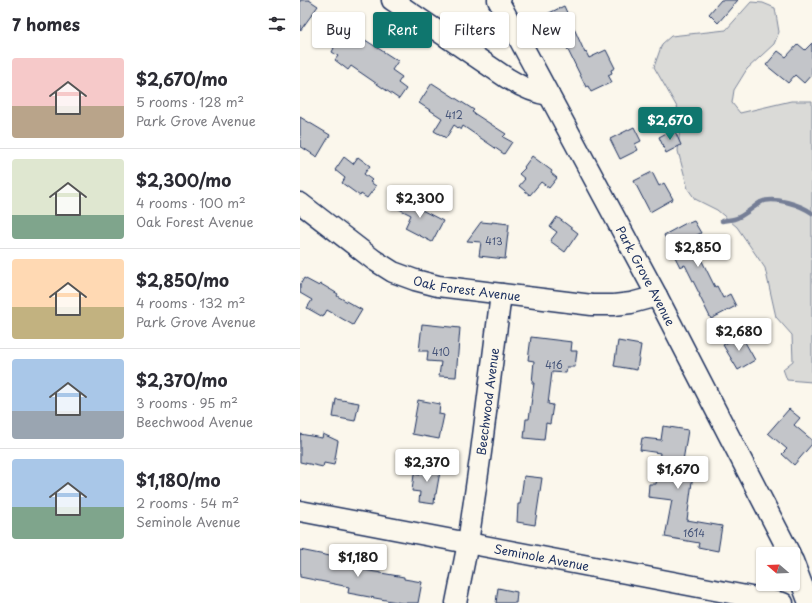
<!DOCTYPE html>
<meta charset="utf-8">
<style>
:root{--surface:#fff;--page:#f2f2f3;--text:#2b2b33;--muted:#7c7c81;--line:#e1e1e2;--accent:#0f766e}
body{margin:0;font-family:"Playpen Sans",sans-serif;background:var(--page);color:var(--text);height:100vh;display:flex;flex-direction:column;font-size:15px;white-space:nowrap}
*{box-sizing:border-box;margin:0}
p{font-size:13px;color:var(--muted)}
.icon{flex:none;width:22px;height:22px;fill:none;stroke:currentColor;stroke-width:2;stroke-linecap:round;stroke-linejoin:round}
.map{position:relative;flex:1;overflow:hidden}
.drawer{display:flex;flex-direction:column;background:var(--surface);width:300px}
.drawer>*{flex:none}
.banner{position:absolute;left:12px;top:12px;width:380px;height:36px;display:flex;gap:8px}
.needle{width:26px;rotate:289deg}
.buttons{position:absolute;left:456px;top:547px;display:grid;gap:8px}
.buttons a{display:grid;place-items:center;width:44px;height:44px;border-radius:4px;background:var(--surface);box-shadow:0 1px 3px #0004;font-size:20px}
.price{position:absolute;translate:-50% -34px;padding:0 9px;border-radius:4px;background:#fff;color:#222;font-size:13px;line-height:26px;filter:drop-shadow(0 1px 2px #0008)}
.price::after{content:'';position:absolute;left:50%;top:24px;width:12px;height:9px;margin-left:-6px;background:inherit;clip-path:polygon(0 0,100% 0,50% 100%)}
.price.selected{background:var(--accent);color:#fff}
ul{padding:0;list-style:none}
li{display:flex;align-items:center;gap:12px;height:100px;padding:0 12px}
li+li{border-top:1px solid var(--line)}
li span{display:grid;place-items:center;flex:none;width:112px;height:80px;border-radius:4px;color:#555}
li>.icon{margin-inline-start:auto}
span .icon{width:48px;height:48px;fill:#fffc;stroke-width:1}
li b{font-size:17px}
h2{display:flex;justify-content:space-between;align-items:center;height:48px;padding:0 12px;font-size:17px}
.tag{padding:0 14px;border-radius:4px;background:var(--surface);box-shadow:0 1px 3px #0004;font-size:14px;line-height:36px}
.tag.selected{background:var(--accent);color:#fff}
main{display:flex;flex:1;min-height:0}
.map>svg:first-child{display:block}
.green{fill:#dadad7;stroke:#7a849a}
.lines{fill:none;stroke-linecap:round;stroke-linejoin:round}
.stream{stroke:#747e96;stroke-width:4.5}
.building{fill:#c3c5c9;stroke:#1b2f5e}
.minor-casing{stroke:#1b2f5e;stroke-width:23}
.minor{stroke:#fbf7ec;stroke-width:20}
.labels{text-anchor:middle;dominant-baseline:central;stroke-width:3;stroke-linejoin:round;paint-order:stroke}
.number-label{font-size:10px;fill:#455479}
.street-label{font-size:12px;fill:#1b2f5e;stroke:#fbf7ec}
</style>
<main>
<section class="drawer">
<h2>7 homes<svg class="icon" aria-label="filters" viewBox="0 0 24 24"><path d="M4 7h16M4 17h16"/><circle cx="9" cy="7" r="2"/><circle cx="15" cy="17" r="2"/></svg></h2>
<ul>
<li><span style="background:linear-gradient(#f6c9c9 60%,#b9a48a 0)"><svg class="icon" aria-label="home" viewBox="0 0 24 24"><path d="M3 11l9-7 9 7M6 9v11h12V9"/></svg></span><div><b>$2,670/mo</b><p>5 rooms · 128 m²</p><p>Park Grove Avenue</p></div></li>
<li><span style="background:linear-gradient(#dfe7d0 70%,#7fa58c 0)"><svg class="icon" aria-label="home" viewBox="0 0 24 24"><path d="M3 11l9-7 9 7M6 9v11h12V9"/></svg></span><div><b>$2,300/mo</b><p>4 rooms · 100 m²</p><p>Oak Forest Avenue</p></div></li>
<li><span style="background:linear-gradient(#ffd9b3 60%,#c2b280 0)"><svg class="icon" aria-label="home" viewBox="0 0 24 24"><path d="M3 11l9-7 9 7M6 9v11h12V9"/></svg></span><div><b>$2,850/mo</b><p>4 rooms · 132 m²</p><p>Park Grove Avenue</p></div></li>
<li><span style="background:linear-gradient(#a9c7e8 65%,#9aa5b1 0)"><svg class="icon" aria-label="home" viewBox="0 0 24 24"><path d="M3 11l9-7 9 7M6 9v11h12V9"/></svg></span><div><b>$2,370/mo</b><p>3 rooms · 95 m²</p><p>Beechwood Avenue</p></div></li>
<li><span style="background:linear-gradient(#a9c7e8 60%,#7fa58c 0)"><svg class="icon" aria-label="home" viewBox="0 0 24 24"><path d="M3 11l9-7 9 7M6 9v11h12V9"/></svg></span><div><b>$1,180/mo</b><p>2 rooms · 54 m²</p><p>Seminole Avenue</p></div></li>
</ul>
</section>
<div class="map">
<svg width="512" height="603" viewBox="0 0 512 603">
<rect width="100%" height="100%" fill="#fbf7ec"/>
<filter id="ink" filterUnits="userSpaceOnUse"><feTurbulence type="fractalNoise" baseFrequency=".025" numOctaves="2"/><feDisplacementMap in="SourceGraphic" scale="8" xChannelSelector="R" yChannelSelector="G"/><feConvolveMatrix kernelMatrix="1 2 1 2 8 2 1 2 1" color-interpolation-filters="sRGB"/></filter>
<g filter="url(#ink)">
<path class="green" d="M451,2l12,1 12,5 4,24 -5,12 -27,25 -13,21 -2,13 8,10 51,-12h21v281l-25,-2 -4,-11 10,-8 -1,-26 -16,-18 -11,-49 -28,-41 -20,-17 -22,-11 -7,-10 -10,-38 3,-37 -27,-47 8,-23 9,-8 55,-6z"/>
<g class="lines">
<path class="stream" d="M422,221c4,-1 8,-1 12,-2 9,-2 19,-12 27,-17 13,-6 40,3 51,11"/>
</g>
<g class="building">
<path d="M0,0h9l9,6 -18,25z"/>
<path d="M421,0h17l-20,23 -9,-9z"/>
<path d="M264,6l21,47 1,-1 3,6 17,-8 9,18 -4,2 1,3 -4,2 4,7 -21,10 -3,-6 -2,1 -23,-47 -1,1 -15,-27z"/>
<path d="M34,25l11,8 3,-4 50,32 -6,9 10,7 -4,6 8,6 -7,10 -48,-33 -3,4 -13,-10 3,-4 -6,-4 2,-4 -11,-8z"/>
<path d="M512,43v31l-8,9 -9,-8 -7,8 -22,-18 12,-14 8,6 12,-13 7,6z"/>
<path d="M132,83l42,27 -2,2 34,22 -3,3 9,5 -8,12 -41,-28 -2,4 -7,-5 -8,13 -12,-7 8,-13 -23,-15z"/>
<path d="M0,117l30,18 -13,22 -17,-11z"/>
<path d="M334,127l7,14 -6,3 3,6 -18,9 -10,-20z"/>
<path d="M374,129l7,16 -15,8 -7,-16z"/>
<path d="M232,156l20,15 -1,2 6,5 -8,10 -8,-6 -11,13 -11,-9 6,-7 -6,-5 6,-6 -1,-1z"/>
<path d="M44,157l9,7 5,-7 12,9 -6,8 8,6 -2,2 6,4 -9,12 -6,-4 -1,2 -18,-13 3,-5 -10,-8z"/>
<path d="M352,172l7,14 5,-3 9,16 -23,13 -16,-31z"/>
<path d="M104,193l15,8 -3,6 27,14 -11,21 -27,-14 6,-13 -14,-7z"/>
<path d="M257,217l21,16 -13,19 -15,-11 7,-9 -7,-5z"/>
<path d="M394,221l7,12 -6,3 10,18 -5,3 15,30 2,-1 6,12 7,-4 6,12 -25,13 -12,-24h1l-15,-30 -5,2 -16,-32 24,-13 1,1z"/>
<path d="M181,222l11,1v-1l17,2 -4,35 -26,-3 2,-14 -14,-1z"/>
<path d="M4,278l15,8 2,-2 17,10 -1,2 25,14 -9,15 -26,-15 -4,7 -16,-9 5,-8 -12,-7v-8z"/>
<path d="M122,324l38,4 -4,49 -17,-1 2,-14 -14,-1 1,-10h-9z"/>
<path d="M441,335l14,25 -17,10 -15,-25z"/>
<path d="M231,337l41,5 -1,9h6l-2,16h-8l-1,6 -14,-1 -4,32 5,1 -3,19 -4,-1 -2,17 -20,-2 2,-19h3l5,-36h-2l2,-22 -6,-1z"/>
<path d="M318,341l23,4 -4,25 -23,-4z"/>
<path d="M36,399l23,4 -4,18 -22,-4z"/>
<path d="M118,400l22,4 -1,10 5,1 -5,24 -27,-5z"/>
<path d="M489,409l11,9 -6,7 18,15v4l-18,21 -12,-11 5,-5 -19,-16z"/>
<path d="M363,426l25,4 -7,43 12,1 -6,46 35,6 -4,25 -20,-4 1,-4 -34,-6 7,-37 -24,-3 1,-13h7l4,-31 -20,-3 2,-12 19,2z"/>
<path d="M0,434l22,4 1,-4 15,7 -4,24 -10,-2 -1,4 -23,-5z"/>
<path d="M122,464l19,2 -5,28h-1l-1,10 -15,-2 1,-10 -8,-1 2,-17 6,1z"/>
<path d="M224,476l18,2 -7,47 -18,-3 1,-18h2z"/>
<path d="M0,550l65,13 -1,7 40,7v2l18,3 -4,21h-16l-54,-10 1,-6 -49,-10z"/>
<path d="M198,588l19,4 -1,11h-20z"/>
</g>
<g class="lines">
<defs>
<g id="minor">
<path d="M92,0l115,78c13,8 26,15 42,17"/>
<path id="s1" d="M198,0l159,296 133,258"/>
<path id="s2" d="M0,203l74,57 19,12 22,8 23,6 154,19h22l17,-2 26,-7"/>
<path id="s3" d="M0,511l483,92"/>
<path d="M493,561l16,42"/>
<path id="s4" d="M156,603l12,-60 13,-91 20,-158"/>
</g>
</defs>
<use href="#minor" class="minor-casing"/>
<use href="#minor" class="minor"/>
</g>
</g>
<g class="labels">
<g class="number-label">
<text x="154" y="114">412</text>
<text x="194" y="240">413</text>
<text x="141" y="351">410</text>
<text x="254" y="364">416</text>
<text x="394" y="532">1614</text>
</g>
<g class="street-label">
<text stroke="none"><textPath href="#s1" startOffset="313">Park Grove Avenue</textPath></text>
<text stroke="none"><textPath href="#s2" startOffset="192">Oak Forest Avenue</textPath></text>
<text stroke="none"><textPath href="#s4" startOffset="204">Beechwood Avenue</textPath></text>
<text stroke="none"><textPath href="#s3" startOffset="246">Seminole Avenue</textPath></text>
</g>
</g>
</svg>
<div class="buttons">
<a><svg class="needle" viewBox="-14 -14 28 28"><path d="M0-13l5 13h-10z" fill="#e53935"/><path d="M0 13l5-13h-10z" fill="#7c7c81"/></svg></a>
</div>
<b class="price selected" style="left:370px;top:141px">$2,670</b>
<b class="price" style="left:120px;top:219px">$2,300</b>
<b class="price" style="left:398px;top:268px">$2,850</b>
<b class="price" style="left:439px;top:352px">$2,680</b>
<b class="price" style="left:127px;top:483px">$2,370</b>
<b class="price" style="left:378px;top:490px">$1,670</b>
<b class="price" style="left:58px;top:578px">$1,180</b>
<div class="banner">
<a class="tag">Buy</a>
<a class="tag selected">Rent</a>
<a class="tag">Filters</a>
<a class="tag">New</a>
</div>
</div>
</main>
